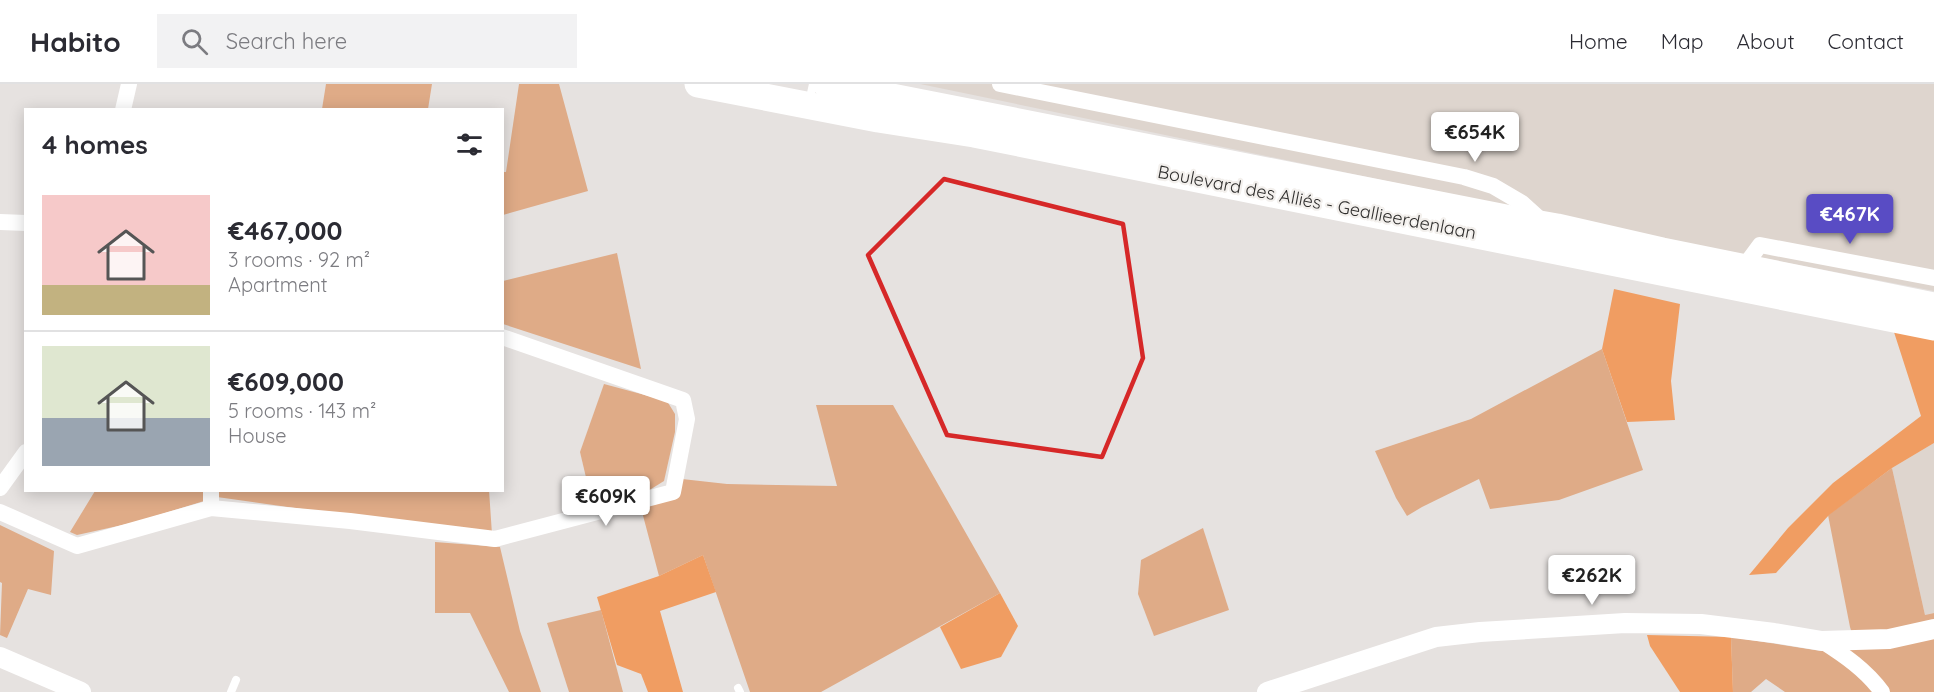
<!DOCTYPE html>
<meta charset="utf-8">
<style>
:root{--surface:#fff;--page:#f2f2f3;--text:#2b2b33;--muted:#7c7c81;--line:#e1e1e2;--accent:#594cc4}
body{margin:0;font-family:Quicksand,sans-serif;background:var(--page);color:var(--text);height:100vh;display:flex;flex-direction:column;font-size:22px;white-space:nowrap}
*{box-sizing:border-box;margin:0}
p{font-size:20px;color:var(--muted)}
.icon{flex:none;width:33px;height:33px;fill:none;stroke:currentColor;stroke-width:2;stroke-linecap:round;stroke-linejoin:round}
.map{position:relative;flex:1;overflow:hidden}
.details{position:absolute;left:24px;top:24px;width:480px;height:384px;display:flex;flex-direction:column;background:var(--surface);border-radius:0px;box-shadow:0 3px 15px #0003}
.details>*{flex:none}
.price{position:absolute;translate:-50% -51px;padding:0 14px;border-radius:6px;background:#fff;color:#222;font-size:20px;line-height:39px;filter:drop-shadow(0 2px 3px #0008)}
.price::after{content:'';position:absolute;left:50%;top:36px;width:18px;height:14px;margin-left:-9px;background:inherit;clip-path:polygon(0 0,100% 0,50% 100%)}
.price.on{background:var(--accent);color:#fff}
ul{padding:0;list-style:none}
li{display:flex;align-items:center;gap:18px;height:150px;padding:0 18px}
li+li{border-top:2px solid var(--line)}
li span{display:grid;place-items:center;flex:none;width:168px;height:120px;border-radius:0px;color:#555}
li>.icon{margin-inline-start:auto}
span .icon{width:72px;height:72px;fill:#fffc;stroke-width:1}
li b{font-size:26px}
h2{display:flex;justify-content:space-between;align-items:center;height:72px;padding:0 18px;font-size:26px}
header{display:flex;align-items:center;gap:36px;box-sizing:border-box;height:84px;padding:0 30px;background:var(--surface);border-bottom:2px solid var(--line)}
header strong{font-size:28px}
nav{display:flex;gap:33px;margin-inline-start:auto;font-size:21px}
.search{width:420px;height:54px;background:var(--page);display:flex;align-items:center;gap:15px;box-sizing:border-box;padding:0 21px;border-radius:0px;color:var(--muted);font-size:22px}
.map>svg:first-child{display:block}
.built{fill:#ded5ce}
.green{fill:#dfab87}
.forest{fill:#f09d62}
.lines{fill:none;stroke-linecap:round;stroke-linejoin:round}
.service{stroke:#fff;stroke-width:8}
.minor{stroke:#fff;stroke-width:16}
.tertiary{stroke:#fff;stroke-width:20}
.trunk{stroke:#fff;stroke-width:27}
.marked{fill:none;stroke:#d62828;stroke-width:4.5;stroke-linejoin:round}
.labels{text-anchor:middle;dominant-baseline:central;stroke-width:4.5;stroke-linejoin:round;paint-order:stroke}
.street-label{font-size:18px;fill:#302f2e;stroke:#f3f0ed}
</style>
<header>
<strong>Habito</strong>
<div class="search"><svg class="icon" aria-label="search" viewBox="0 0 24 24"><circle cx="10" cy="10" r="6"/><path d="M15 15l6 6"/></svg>Search here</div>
<nav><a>Home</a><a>Map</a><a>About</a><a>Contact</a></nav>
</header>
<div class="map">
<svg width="1934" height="608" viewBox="0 0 1934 608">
<rect width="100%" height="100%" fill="#e6e2e0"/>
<g class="built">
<path d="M920,0h1014v207l-239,-46z"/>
<path d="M1934,359v170l-9,2 -33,-147z"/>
</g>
<g class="green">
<path d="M326,0h106l-4,25h-106z"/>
<path d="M519,0h40l29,107 -85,24v-43h3z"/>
<path d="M617,169l24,116 -138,-45v-43z"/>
<path d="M1602,265l41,121 -84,30 -69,9 -11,-30 -57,28 -15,9 -11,-18 -21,-47 96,-32z"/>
<path d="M604,300l63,17 8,13v18l-11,49 -21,13 -50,13 -13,-55z"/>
<path d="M816,321h77l107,188 -179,99h-71l-47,-137 -44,21 -18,-68 41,-29 45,5 110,2z"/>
<path d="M1892,384l33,147 9,-2v79h-149l-19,-13 -15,13h-18l-2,-55 90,14 35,-4 -6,-20 -22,-112z"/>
<path d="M489,406l3,44 -55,-6 -220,-31 -81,25 -59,13 -7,-3 25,-41z"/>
<path d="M0,441l54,26 -3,44 -23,-6 -21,49 -7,-3 2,-52 -2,-1z"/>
<path d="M1203,444l26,82 -75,26 -16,-42 3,-34z"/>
<path d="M435,458l65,5 20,84 21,61h-32l-39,-79h-35z"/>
<path d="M601,526l22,82h-54l-22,-69z"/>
</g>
<g class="forest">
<path d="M1614,205l66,15 -9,77 4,39 -48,2 -25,-73z"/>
<path d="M1893,245l41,11v103l-42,25 -63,47 -53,58 -27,2 39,-47 45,-45 88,-67z"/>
<path d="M703,471l13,37 -56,19 23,81h-35l-7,-18 -24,-9 -20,-68 62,-21z"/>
<path d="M1000,509l18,33 -17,31 -40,12 -21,-42z"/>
<path d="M1647,551l84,2 2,55h-53l-30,-46z"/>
</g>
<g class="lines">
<g class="service">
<path d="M809,18l4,-18"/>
<path d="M738,604l2,4"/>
<path d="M231,608l5,-12"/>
</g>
<g class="minor">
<path d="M1000,0l464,93 29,9 29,17 21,19"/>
<path d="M123,26l6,-26"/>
<path d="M0,138l26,1"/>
<path d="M1743,184l17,-23 174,33"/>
<path d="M0,404l26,-36"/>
<path d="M211,406v18"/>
<path d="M0,428l77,34 134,-38 139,13 145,18 178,-47 14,-73 -4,-19 -181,-63"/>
<path d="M1822,557c22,14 44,29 60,51"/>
</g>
<g class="tertiary">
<path d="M0,573l81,35"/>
<path d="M1267,608l169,-55 44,-5 145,-9 76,1 73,9 48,8 67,-2 45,-10"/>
</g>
<g class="trunk">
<path d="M698,0l180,35 96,15 960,193"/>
<path d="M826,0l685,135 46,8 105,24 272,55"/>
</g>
</g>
<path class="marked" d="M944,95l179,45 20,134 -41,99 -155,-22 -79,-180z"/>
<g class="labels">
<g class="street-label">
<text transform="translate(1317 118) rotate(11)">Boulevard des Alliés - Geallieerdenlaan</text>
</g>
</g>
</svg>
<b class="price" style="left:1475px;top:79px">€654K</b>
<b class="price on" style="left:1850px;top:161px">€467K</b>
<b class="price" style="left:606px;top:443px">€609K</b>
<b class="price" style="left:1592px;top:522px">€262K</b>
<section class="details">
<h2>4 homes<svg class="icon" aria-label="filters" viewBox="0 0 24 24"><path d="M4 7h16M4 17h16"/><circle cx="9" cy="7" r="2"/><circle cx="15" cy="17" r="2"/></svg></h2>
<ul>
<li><span style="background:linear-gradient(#f6c9c9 75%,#c2b280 0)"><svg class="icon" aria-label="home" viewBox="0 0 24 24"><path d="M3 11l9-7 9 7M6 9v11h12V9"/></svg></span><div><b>€467,000</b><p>3 rooms · 92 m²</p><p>Apartment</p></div></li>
<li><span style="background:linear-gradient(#dfe7d0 60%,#9aa5b1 0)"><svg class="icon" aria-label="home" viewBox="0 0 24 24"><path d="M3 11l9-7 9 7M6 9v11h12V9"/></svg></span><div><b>€609,000</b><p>5 rooms · 143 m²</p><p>House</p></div></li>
</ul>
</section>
</div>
